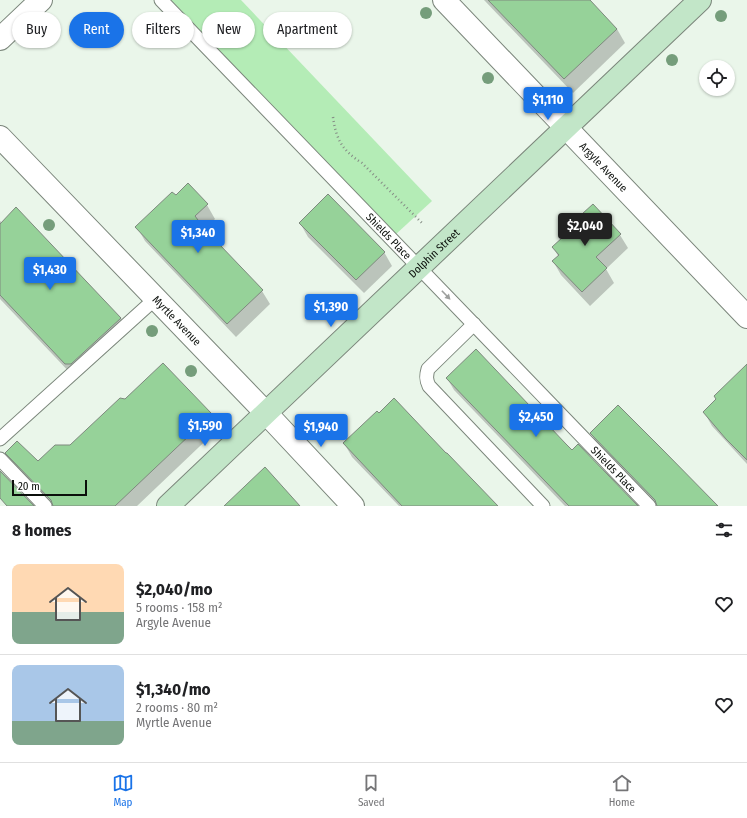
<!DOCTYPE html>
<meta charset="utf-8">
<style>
:root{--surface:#fff;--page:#f6f6f6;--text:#202124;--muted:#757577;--line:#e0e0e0;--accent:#1a73e8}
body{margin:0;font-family:"Fira Sans Condensed",sans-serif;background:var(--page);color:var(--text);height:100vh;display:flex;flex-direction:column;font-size:15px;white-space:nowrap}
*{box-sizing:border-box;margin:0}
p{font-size:13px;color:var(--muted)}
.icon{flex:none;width:22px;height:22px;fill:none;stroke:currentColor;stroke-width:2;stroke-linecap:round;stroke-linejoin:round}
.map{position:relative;height:506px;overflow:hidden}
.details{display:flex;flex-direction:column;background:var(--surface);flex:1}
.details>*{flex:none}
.top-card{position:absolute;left:12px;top:12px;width:400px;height:36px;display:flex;gap:8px}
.controls{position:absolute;left:699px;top:60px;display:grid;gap:8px}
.controls a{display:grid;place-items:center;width:36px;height:36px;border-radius:50%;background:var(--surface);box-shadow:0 1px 3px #0004;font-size:20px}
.scale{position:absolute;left:12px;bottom:10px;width:75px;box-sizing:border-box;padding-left:4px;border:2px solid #0b0f0b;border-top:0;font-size:11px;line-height:14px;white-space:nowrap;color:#0b0f0b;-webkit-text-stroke:3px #fff;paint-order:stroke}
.price{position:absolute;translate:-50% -34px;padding:0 9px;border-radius:4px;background:var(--accent);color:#fff;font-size:13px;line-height:26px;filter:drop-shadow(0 1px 2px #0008)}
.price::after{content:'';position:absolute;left:50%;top:24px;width:12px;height:9px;margin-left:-6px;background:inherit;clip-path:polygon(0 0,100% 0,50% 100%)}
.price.on{background:#222;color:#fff}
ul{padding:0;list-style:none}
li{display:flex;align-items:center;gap:12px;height:100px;padding:0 12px}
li+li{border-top:1px solid var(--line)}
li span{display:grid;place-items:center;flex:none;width:112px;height:80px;border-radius:8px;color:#555}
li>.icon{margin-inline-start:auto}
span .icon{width:48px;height:48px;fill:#fffc;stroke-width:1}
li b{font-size:17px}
h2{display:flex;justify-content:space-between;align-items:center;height:48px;padding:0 12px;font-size:17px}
.chip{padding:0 14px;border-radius:18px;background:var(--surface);box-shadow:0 1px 3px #0004;font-size:14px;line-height:36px}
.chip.on{background:var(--accent);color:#fff}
.tabs{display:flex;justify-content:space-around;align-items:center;height:56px;border-top:1px solid var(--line);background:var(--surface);font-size:11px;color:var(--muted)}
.tabs a{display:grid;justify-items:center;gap:2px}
.tabs .on{color:var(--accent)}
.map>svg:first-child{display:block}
.green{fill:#b4ecb6}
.shadow{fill:#0003}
.building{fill:#96d299;stroke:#7e897e}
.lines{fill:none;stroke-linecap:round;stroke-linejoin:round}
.service-casing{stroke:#7b867b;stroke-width:15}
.minor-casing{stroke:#7b867b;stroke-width:24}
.secondary-casing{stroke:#7b867b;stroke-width:24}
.path{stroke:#868e86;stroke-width:2.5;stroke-dasharray:1 3;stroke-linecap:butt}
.service{stroke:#fff;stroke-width:13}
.minor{stroke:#fff;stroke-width:22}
.secondary{stroke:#c2e6c8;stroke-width:22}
.tree{fill:#759d7b}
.oneway{fill:#9d9f9d}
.labels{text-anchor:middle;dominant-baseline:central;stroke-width:3.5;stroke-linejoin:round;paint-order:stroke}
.street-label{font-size:11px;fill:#0b0f0b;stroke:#fff}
</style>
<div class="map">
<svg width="747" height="506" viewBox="0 0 747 506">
<rect width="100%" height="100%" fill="#eaf6ea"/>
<path class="green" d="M171,0h70l191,201 -37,34z"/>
<g class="shadow">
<path d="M484,0h105l28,29 8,14 -52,50z"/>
<path d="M188,185l19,20 8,14 -11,10 58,62 8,13 -34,33 -91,-96 -8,-14 39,-31z"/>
<path d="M0,221l121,97 8,14 -50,45h-5l-74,-78z"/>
<path d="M300,223l84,29 8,14 -28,27 -56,-56z"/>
<path d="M620,235l8,13 -22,21 8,14 -24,23 -29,-31 -8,-14 5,-5 -5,-9 10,-9z"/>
<path d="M747,369v95l-35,-38 -8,-14z"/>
<path d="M447,378l190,128h-72l-111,-116z"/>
<path d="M211,415l8,13 -82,78h-85l-37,-38 -8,-14 31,9 32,-17z"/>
<path d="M591,433l125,73h-59l-59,-61z"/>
<path d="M344,443l153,63h-98l-47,-49z"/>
</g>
<g class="building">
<path d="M488,0h102l27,29 -53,50z"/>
<path d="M188,183l20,21 -13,12 3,4 -1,1 66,69 -36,34 -92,-97 37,-35 4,3z"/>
<path d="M328,194l57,58 -29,28 -57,-57z"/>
<path d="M593,204l28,30 -25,23 11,11 -25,24 -30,-31 7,-6 -7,-8 11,-10 -3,-3z"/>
<path d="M16,207l105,111 -50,46h-6l-65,-69v-71z"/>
<path d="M476,349l90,95 6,6 6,-6 60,62h-69l-123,-128z"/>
<path d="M163,363l49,51 -97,92h-62l-2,-6 -46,-47 12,-12 21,20 17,-16h15l50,-47 5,1z"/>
<path d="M747,364v96l-21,-21 -23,-27 13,-13 -2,-3z"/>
<path d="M394,398l52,55h1l51,53h-96l-59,-63 34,-32 2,2z"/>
<path d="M618,405l44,44 56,57h-61l-2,-6 -65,-67z"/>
<path d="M265,467l35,39h-76z"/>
<path d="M0,471l34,35h-27l-7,-8z"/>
</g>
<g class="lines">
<defs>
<g id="service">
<path id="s1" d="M161,0l488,506"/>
<path d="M474,324l-46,45c-2,7 -2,11 1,17l114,120"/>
<path d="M0,439l155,-140"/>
<path d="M0,459l45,47"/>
</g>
<g id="minor">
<path id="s2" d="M444,0l303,317"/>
<path d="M0,39l41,-39"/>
<path id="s3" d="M0,137l266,276 87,93"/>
</g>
<g id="secondary">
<path id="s4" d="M168,506l532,-506"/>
</g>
</defs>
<use href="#service" class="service-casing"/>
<use href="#minor" class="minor-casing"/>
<use href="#secondary" class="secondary-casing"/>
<path class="path" d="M333,117c3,23 10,34 29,46l60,60"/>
<use href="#service" class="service"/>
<use href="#minor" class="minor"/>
<use href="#secondary" class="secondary"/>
</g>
<g class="tree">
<circle cx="426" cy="13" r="6"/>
<circle cx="721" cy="16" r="6"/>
<circle cx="672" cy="60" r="6"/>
<circle cx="488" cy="78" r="6"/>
<circle cx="49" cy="225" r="6"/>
<circle cx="152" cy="331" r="6"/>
<circle cx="191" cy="371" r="6"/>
</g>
<defs><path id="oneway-solid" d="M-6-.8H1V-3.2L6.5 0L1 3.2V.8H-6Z"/></defs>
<use class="oneway" href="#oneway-solid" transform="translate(446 295) rotate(46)"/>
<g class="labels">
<g class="street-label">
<text stroke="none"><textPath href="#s2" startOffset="231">Argyle Avenue</textPath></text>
<text stroke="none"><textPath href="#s1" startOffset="328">Shields Place</textPath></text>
<text stroke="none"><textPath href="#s4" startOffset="367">Dolphin Street</textPath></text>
<text stroke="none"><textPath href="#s3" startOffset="255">Myrtle Avenue</textPath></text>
<text stroke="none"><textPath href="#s1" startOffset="652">Shields Place</textPath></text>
</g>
</g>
</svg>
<div class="controls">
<a><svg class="icon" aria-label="locate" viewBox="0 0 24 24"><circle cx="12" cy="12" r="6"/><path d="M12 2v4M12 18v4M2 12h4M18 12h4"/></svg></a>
</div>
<div class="scale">20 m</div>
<b class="price" style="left:548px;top:121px">$1,110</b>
<b class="price on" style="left:585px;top:247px">$2,040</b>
<b class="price" style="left:198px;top:254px">$1,340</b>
<b class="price" style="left:50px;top:291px">$1,430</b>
<b class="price" style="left:331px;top:328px">$1,390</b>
<b class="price" style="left:536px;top:438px">$2,450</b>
<b class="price" style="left:205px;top:447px">$1,590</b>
<b class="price" style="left:321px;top:448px">$1,940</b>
<div class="top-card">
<a class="chip">Buy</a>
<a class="chip on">Rent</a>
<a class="chip">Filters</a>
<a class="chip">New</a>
<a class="chip">Apartment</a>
</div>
</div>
<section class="details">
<h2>8 homes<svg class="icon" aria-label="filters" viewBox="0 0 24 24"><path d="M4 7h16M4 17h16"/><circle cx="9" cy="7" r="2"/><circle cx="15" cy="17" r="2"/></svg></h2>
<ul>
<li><span style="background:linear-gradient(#ffd9b3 60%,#7fa58c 0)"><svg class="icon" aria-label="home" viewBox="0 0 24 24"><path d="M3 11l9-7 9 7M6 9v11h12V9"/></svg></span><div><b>$2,040/mo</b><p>5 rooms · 158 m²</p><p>Argyle Avenue</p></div><svg class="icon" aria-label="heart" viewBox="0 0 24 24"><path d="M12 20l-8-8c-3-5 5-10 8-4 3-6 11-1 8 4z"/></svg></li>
<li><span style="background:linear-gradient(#a9c7e8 70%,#7fa58c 0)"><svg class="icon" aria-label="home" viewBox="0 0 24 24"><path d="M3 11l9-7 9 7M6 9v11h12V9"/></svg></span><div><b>$1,340/mo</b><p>2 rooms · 80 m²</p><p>Myrtle Avenue</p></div><svg class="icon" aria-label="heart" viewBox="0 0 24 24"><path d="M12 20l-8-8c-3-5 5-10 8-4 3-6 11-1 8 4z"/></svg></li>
</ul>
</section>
<nav class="tabs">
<a class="on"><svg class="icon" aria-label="map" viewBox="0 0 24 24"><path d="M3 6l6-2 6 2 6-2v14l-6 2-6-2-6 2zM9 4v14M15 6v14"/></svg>Map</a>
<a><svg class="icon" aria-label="saved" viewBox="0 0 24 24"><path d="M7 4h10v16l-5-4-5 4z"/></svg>Saved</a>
<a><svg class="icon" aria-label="home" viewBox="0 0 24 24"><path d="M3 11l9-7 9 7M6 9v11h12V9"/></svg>Home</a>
</nav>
